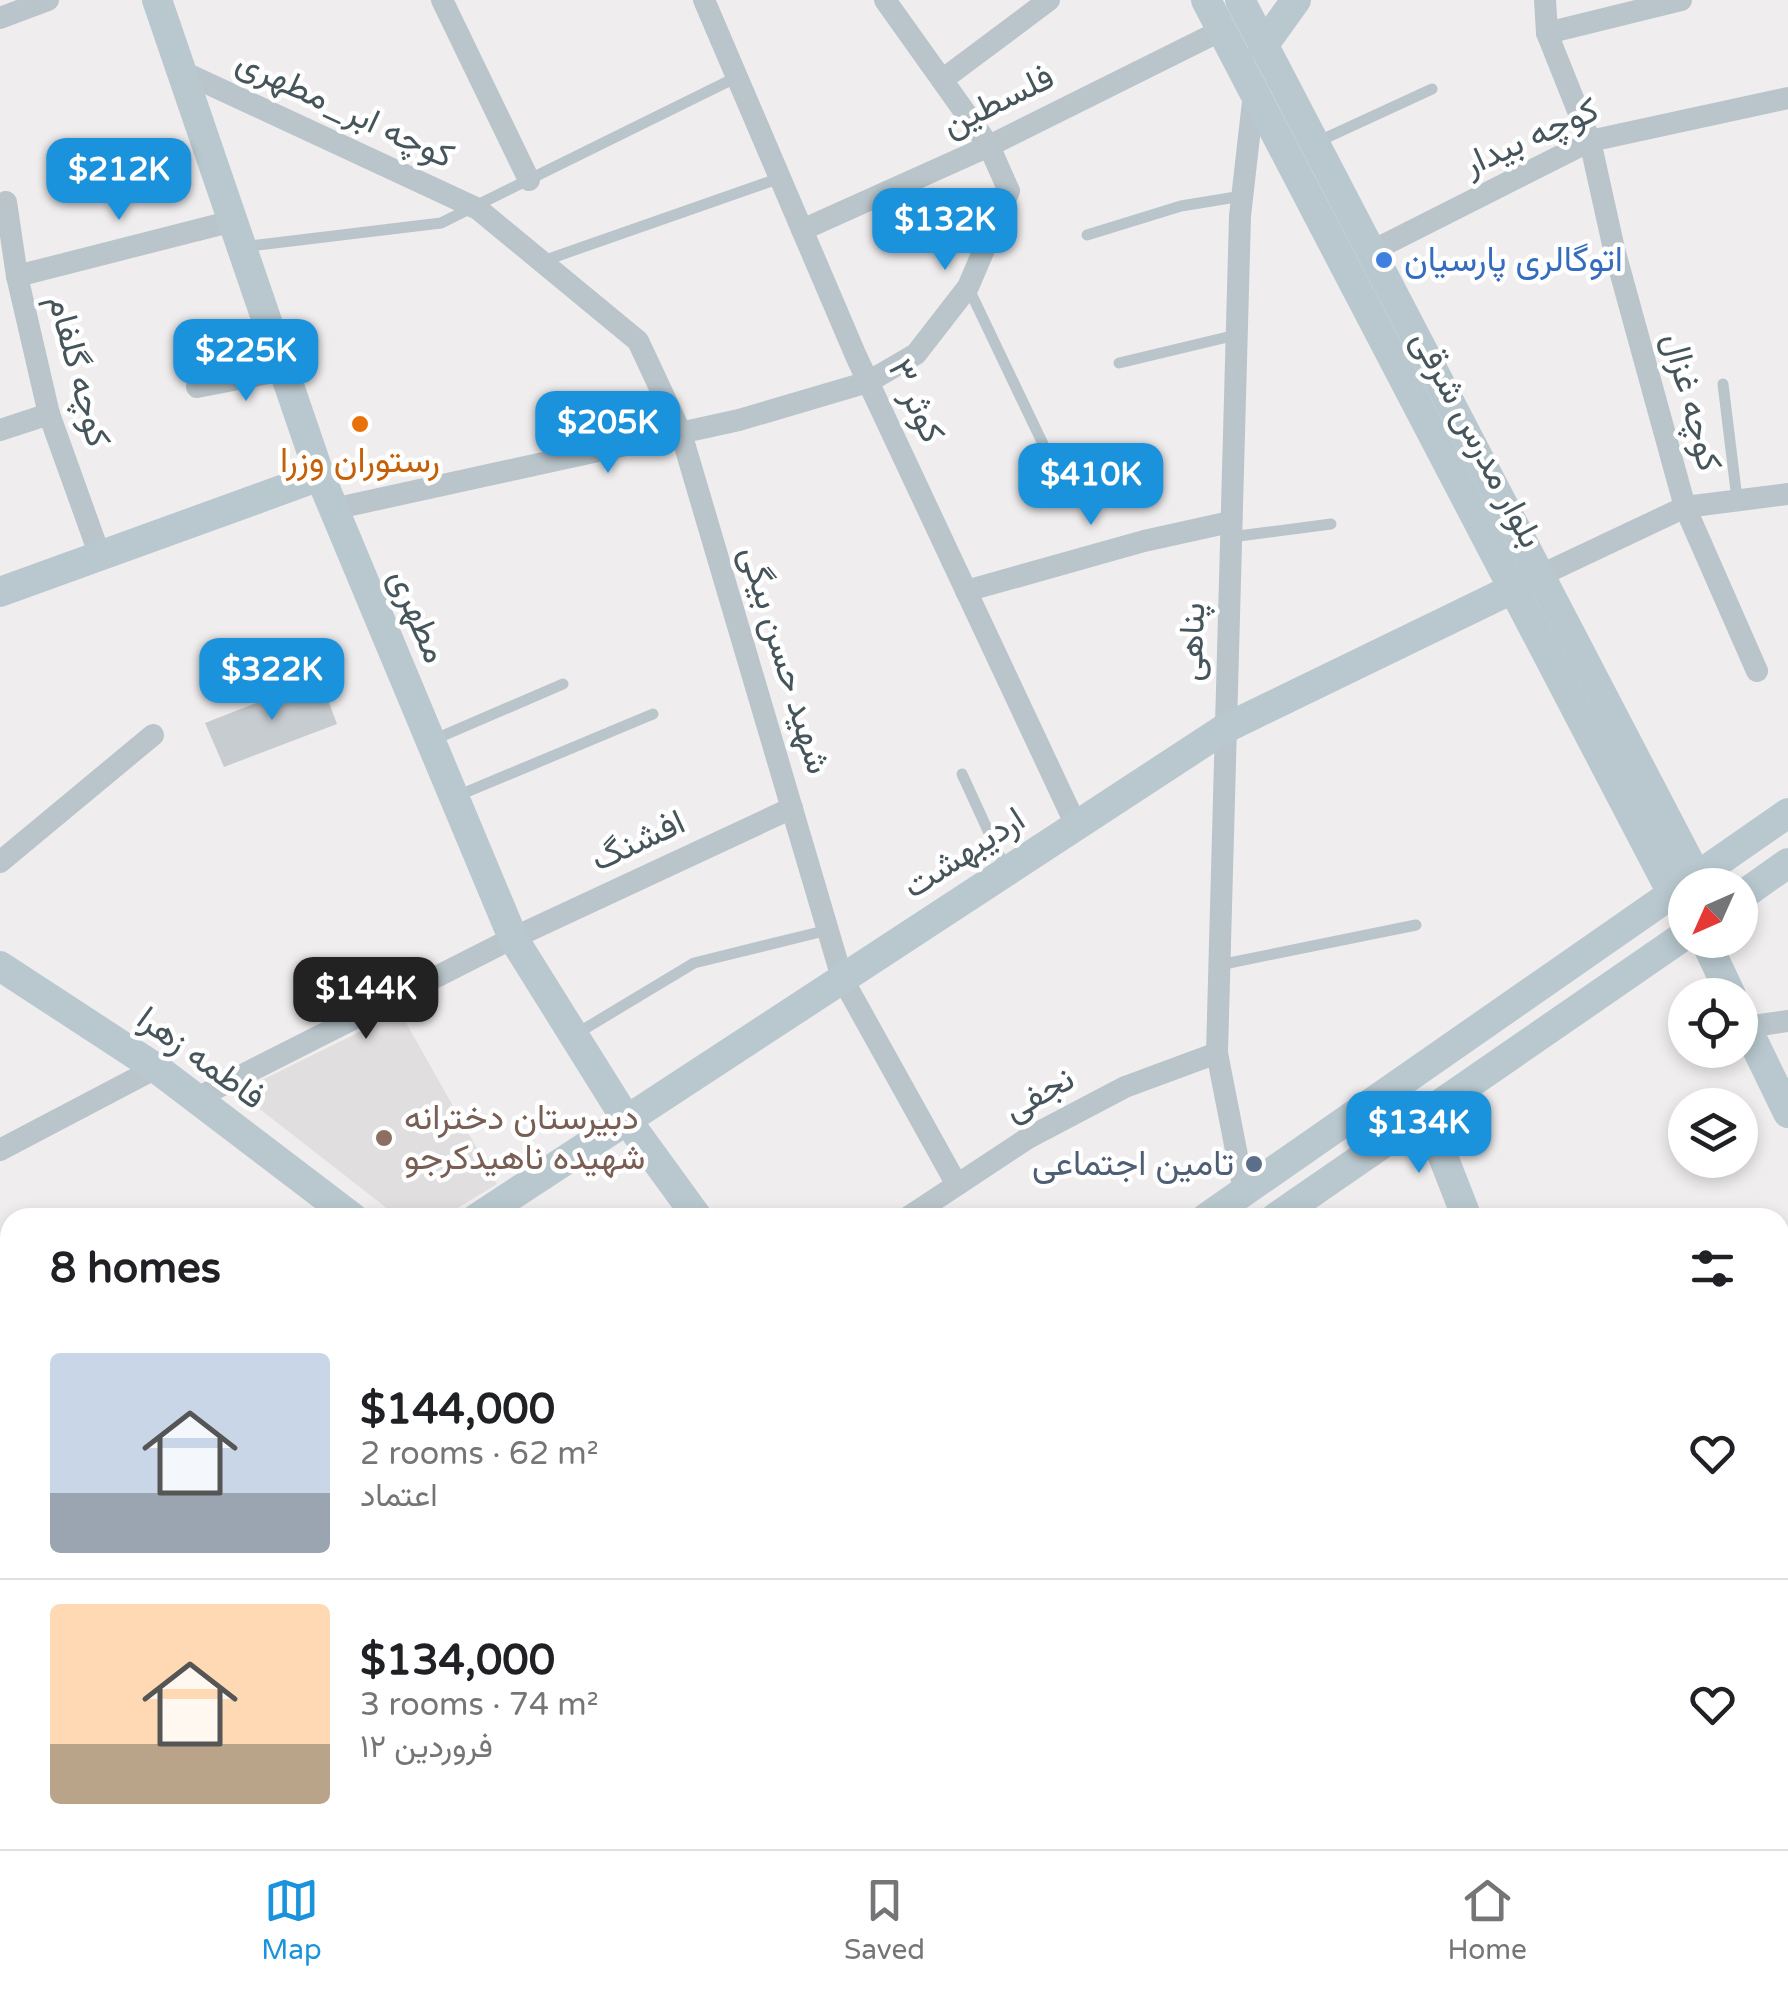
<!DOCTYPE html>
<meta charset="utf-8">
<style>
:root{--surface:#fff;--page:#f6f6f6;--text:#202124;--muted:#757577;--line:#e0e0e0;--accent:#1b93dc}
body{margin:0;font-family:"Varela Round",Vazirmatn,sans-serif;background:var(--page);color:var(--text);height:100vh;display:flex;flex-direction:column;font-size:38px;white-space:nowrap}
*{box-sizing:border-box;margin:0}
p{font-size:32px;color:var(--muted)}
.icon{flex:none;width:55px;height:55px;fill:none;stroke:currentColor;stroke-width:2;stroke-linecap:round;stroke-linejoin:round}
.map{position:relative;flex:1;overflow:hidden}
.side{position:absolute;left:0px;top:1208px;width:1790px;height:642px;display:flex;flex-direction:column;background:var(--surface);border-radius:30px 30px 0 0;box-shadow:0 5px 15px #0003}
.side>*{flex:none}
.needle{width:65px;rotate:225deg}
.controls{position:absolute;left:1668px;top:868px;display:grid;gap:20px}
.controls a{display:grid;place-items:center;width:90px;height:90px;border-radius:50%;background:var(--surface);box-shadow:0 5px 15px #0003;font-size:50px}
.price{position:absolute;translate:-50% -85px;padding:0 22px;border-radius:20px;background:var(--accent);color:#fff;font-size:32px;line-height:65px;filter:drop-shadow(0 2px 5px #0008)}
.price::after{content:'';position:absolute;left:50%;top:60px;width:30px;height:22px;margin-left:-15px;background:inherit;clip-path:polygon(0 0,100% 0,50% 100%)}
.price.current{background:#222;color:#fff}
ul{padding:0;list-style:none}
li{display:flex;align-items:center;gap:30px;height:250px;padding:0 50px}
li+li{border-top:2px solid var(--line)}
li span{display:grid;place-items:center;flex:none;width:280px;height:200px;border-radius:10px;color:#555}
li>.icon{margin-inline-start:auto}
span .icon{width:120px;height:120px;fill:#fffc;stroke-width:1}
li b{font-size:42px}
h2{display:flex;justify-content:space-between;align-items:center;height:120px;padding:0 50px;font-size:42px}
.tabs{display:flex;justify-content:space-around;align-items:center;height:140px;border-top:2px solid var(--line);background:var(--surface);font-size:28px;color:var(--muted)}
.tabs a{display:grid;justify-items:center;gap:5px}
.tabs .current{color:var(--accent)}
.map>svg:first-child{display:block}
.education{fill:#e1dee0}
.medical{fill:#fadde0}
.building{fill:#c7ccd0}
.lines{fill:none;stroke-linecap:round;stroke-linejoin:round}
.lane{stroke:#b9c5cb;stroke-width:11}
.street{stroke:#b9c5cb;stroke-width:22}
.secondary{stroke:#b9c8cf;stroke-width:30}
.shop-dot{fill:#3f7fe0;stroke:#fff;stroke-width:4}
.food-dot{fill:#e8710a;stroke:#fff;stroke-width:4}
.education-dot{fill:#8d6e63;stroke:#fff;stroke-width:4}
.service-dot{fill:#5c6f8a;stroke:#fff;stroke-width:4}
.labels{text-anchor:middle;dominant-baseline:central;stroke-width:9;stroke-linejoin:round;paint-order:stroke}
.street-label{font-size:35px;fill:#46555b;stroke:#fff}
.shop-label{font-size:35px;fill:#366cbe;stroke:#fff;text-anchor:start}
.food-label{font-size:35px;fill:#c56008;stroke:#fff}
.education-label{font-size:35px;fill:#785e54;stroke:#fff;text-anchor:start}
.service-label{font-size:35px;fill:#4e5e75;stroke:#fff;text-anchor:end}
</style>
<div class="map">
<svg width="1788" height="1849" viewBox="0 0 1788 1849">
<rect width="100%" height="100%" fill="#f0edee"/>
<path class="education" d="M400,1012l97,172 -54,33h-45l-160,-125z"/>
<path class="medical" d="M1788,1280v177l-8,2v-176z"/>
<path class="building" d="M320,678l17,46 -113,43 -19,-44z"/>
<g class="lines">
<g class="lane">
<path d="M1317,142l115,-53"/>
<path d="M1087,235l94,-29 61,-10"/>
<path d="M242,247l199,-24 296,-146"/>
<path d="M543,261l237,-83"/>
<path d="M968,287l75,157"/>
<path d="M1119,363l117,-28"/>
<path d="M1723,384l14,115"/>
<path d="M1231,537l100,-13"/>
<path d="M433,740l130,-56"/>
<path d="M962,774l44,96"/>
<path d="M457,796l196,-82"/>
<path d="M1219,965l197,-40"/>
<path d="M576,1034l118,-71 134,-33"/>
</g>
<g class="street">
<path d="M442,0l87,180"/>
<path d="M704,0l152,356 220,469"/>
<path d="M1545,0l2,33 43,108 24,108 71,258 72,164"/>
<path d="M0,18l48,-18"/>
<path d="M1547,33l134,-33"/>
<path d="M183,72l295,137 160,132 43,92 161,545 115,207"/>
<path d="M942,80l107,-80"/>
<path d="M6,202l11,74 32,138 51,142"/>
<path d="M802,230l187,-84 233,-116"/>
<path d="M1370,252l220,-111 198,-43"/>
<path d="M17,276l216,-55"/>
<path d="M197,387l87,-17"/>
<path d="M0,430l49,-16"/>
<path d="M333,509l406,-89 129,-38 48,-28 52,-67 41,-96 -20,-45 -104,-146"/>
<path d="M1539,576l146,-69 103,-13"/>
<path d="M966,591l178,-50 86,-19"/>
<path d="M0,862l153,-127"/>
<path d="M1746,1027l42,-6"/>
<path d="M195,1099l318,-161 279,-130"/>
<path d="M0,1150l156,-82"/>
<path d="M1244,1191l-27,-138 23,-837 14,-123"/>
<path d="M907,1218l121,-80 97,-51 92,-34"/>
<path d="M0,1431l10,-2"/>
<path d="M1780,1643l8,-4"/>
<path d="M1780,1775l8,18"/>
<path d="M830,1840l5,9"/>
<path d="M1221,1840l13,9"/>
<path d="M1431,1840l3,9"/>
<path d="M980,1849l9,-9"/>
</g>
<g class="secondary">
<path d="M157,0l163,476 193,462 113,181 72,99"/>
<path d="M1206,0l466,893 13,16"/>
<path d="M1240,0l457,877v8"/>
<path d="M1263,46l33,-46"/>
<path d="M0,592l320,-116"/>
<path d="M1740,897l48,-34"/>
<path d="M1705,940l26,55"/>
<path d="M0,966l156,102 197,150"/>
<path d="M1740,1014l48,99"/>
<path d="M1426,1113l41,105"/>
<path d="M477,1218l747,-489 315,-153"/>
<path d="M1206,1218l582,-405"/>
<path d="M1275,1218l410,-283"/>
<path d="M1780,1502l8,-3"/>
<path d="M0,1682l10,14"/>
<path d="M0,1738l10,14"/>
<path d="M64,1840l4,9"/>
<path d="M116,1840l7,9"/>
<path d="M414,1840l21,9"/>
<path d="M1688,1840l3,9"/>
<path d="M297,1849l13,-9"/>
<path d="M359,1849l14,-9"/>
<path d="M1053,1849l15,-9"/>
</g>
</g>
<circle class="shop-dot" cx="1384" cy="260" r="10"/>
<circle class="food-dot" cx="360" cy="424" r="10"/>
<circle class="education-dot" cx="384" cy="1138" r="10"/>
<circle class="service-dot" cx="1254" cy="1164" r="10"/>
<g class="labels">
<g class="street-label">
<text transform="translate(998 101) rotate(-26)">فلسطین</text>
<text transform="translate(345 109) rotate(25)">کوچه ابر_مطهری</text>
<text transform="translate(1531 137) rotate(-24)">کوچه بیدار</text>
<text transform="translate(79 371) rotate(75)">کوچه گلفام</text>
<text transform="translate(916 401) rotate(65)">کوثر ۳</text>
<text transform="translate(1692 402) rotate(75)">کوچه غزال</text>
<text transform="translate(1477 439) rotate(62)">بلوار مدرس شرقی</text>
<text transform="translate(418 616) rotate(67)">مطهری</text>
<text transform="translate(1192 642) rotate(-88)">پناهی</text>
<text transform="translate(785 660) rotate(73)">شهید حسن بیگی</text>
<text transform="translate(638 841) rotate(-25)">افشنگ</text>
<text transform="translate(964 853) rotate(-33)">اردیبهشت</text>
<text transform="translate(201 1058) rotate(36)">فاطمه زهرا</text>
<text transform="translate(1039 1094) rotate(-29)">نجفی</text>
</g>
<g class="shop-label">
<text x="1404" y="260">اتوگالری پارسیان</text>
</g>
<g class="food-label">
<text x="360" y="461">رستوران وزرا</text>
</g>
<g class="education-label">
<text x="404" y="1118">دبیرستان دخترانه<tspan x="404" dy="40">شهیده ناهیدکرجو</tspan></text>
</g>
<g class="service-label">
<text x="1234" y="1164">تامین اجتماعی</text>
</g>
</g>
</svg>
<div class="controls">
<a><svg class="needle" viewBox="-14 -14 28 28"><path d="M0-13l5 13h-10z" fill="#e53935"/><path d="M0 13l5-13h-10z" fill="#757577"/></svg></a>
<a><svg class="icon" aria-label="locate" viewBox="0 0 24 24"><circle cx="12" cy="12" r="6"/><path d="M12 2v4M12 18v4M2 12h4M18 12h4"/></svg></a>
<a><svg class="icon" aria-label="layers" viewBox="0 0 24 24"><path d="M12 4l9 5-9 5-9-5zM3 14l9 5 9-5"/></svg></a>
</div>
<b class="price" style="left:119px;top:223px">$212K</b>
<b class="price" style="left:945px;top:273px">$132K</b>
<b class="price" style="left:246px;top:404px">$225K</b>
<b class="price" style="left:608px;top:476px">$205K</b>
<b class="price" style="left:1091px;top:528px">$410K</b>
<b class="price" style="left:272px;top:723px">$322K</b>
<b class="price current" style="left:366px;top:1042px">$144K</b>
<b class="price" style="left:1419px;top:1176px">$134K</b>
<section class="side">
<h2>8 homes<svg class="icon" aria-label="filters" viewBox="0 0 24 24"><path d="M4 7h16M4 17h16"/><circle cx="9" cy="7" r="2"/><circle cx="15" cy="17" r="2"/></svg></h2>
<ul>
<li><span style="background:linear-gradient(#c9d6e8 70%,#9aa5b1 0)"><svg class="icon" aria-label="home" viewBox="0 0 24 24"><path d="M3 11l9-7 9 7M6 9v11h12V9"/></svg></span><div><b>$144,000</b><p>2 rooms · 62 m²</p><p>اعتماد</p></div><svg class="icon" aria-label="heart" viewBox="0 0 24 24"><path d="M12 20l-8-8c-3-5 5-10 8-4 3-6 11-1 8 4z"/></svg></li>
<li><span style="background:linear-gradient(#ffd9b3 70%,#b9a48a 0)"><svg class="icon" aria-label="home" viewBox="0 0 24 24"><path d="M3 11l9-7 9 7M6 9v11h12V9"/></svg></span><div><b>$134,000</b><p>3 rooms · 74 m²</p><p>۱۲ فروردین</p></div><svg class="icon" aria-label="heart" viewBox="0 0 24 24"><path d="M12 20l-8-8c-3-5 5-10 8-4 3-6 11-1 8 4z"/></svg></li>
</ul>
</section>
</div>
<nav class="tabs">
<a class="current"><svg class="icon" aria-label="map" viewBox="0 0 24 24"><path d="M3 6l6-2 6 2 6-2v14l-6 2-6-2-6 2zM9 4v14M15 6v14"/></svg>Map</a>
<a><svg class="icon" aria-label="saved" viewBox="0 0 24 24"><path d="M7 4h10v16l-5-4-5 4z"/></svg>Saved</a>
<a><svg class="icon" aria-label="home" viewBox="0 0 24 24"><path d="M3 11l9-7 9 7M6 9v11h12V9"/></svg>Home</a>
</nav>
